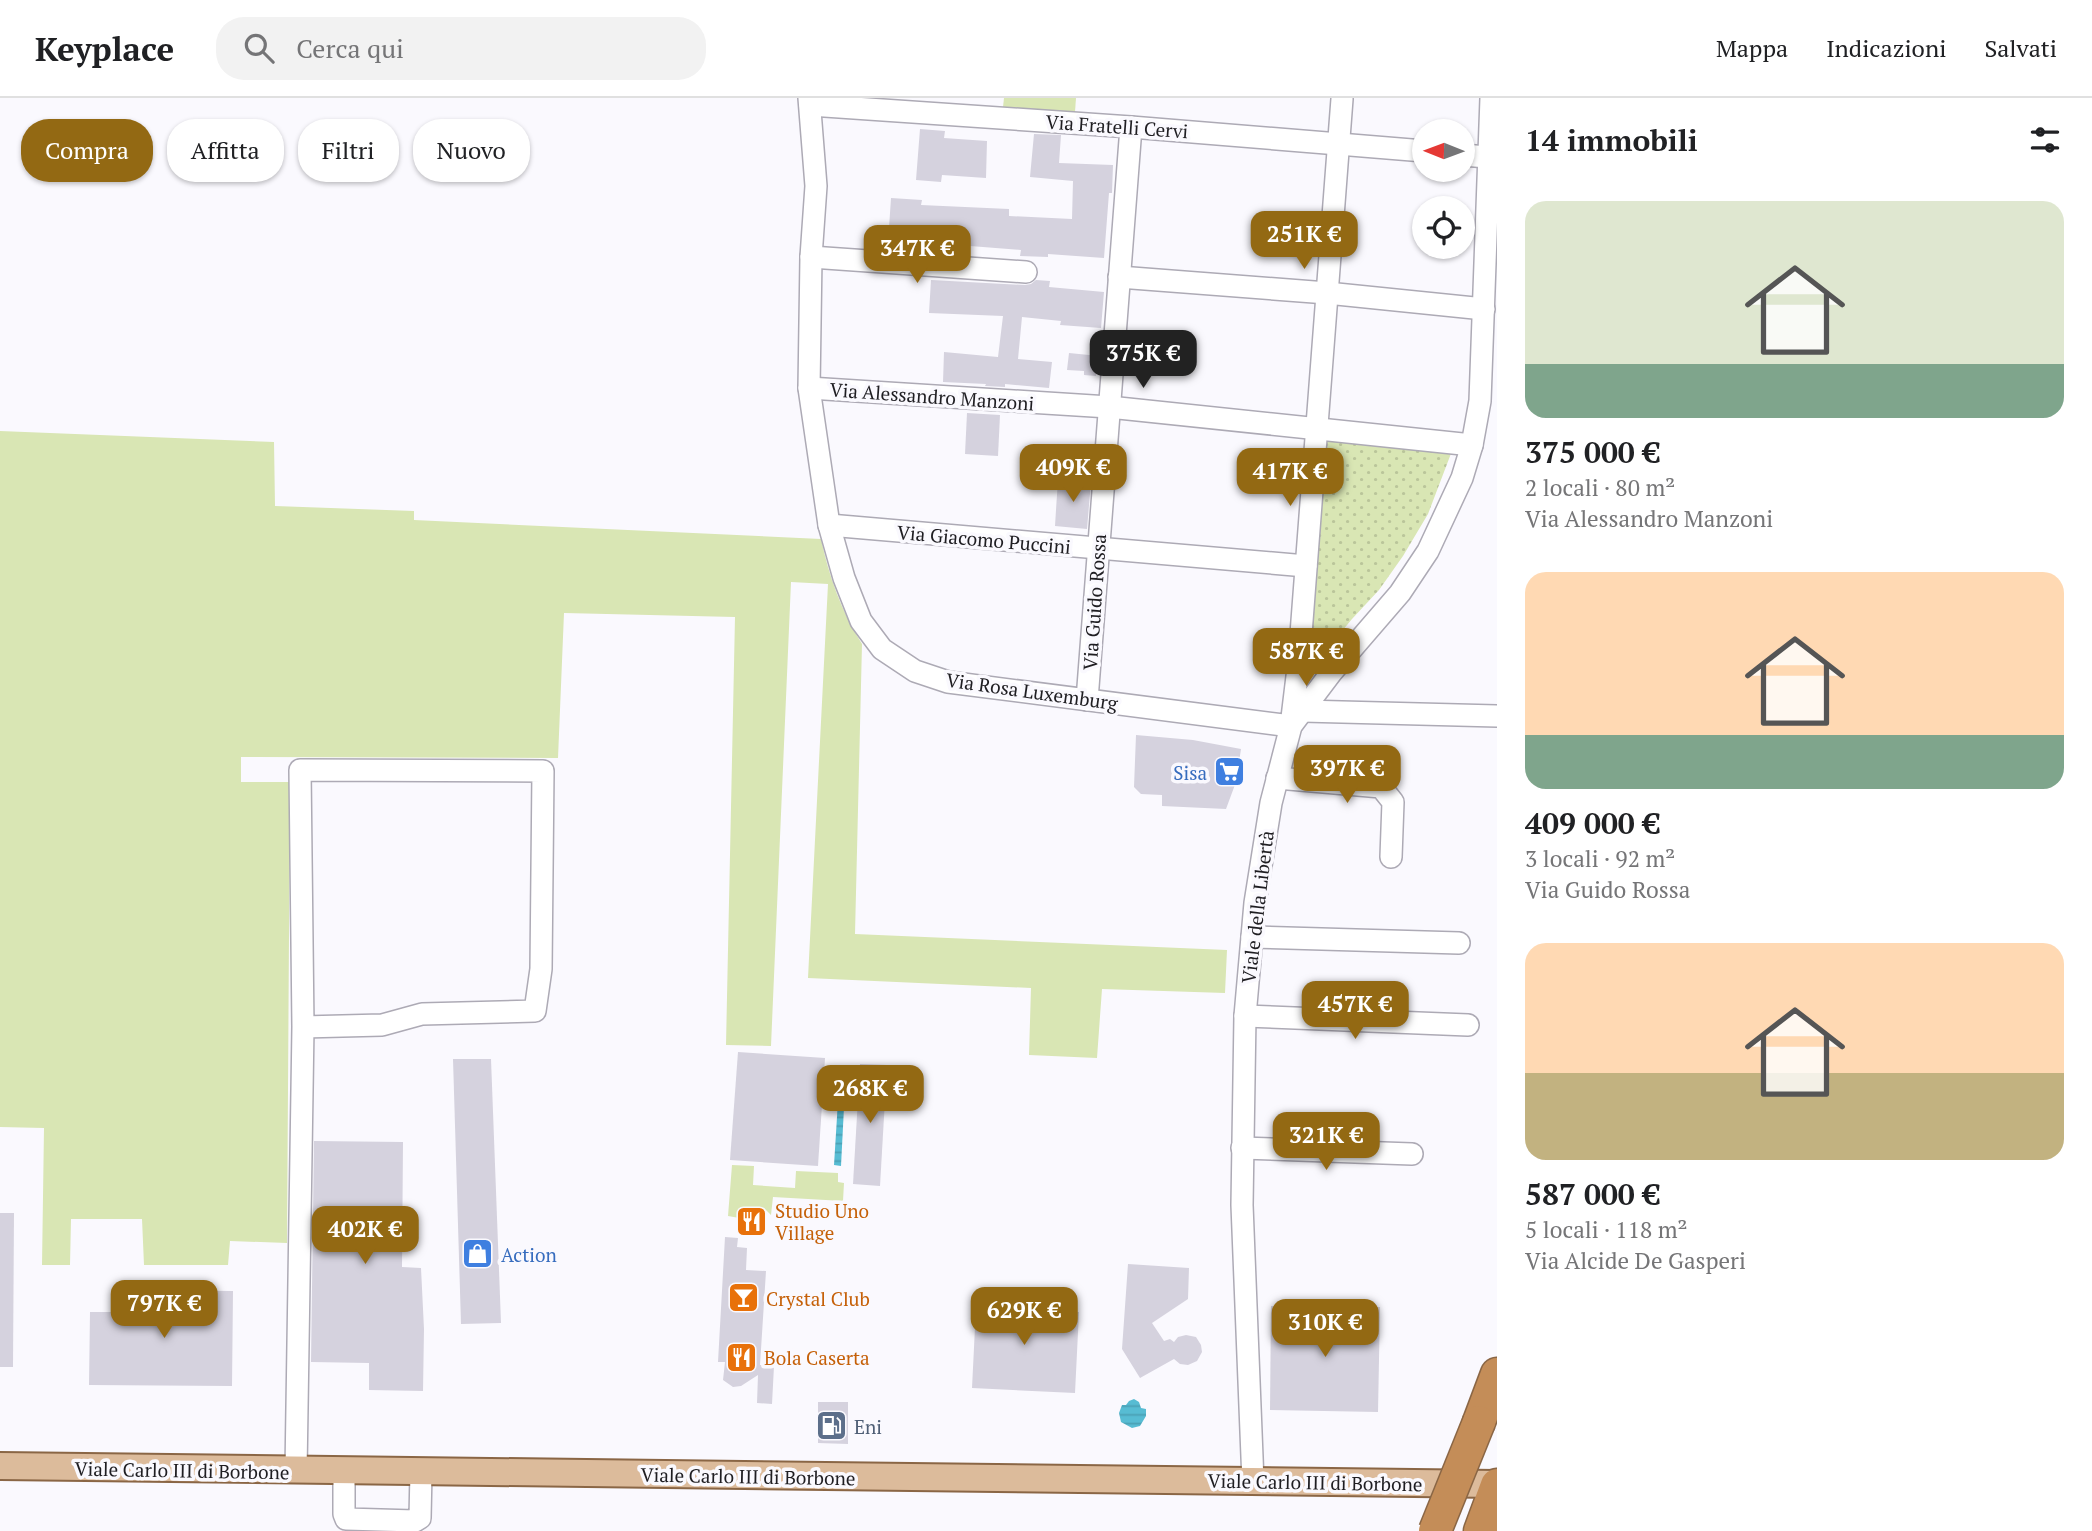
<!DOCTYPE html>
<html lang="it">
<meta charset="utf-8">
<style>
:root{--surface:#fff;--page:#f2f2f2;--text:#202124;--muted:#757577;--line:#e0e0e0;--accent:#936913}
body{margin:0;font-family:"PT Serif",serif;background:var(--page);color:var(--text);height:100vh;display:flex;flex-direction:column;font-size:26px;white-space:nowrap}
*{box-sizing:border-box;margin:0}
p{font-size:23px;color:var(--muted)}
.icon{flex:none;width:38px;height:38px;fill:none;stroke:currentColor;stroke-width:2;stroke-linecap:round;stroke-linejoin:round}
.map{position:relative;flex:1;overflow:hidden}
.drawer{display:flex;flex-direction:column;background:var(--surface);width:595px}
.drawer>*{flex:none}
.hud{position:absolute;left:21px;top:21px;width:665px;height:63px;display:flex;gap:14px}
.needle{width:46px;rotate:271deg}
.buttons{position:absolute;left:1412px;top:21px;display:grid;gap:14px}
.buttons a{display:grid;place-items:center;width:63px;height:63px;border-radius:50%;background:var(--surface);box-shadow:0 2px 5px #0004;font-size:35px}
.price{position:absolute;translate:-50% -60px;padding:0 16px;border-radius:14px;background:var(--accent);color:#fff;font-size:23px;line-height:46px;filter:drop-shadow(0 2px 4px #0008)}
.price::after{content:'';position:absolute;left:50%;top:42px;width:21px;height:16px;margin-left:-10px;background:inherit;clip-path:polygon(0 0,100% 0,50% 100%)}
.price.current{background:#222;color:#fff}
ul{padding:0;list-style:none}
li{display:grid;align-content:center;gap:14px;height:371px;padding:0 28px}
li span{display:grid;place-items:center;height:217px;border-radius:21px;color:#555}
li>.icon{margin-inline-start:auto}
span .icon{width:126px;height:126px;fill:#fffc;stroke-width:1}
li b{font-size:30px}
h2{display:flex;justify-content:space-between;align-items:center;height:84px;padding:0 28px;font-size:30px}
.tag{padding:0 24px;border-radius:28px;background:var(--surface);box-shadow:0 2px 5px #0004;font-size:24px;line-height:63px}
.tag.current{background:var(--accent);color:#fff}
header{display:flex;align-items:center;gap:42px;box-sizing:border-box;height:98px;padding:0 35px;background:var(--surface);border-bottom:2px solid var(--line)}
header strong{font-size:33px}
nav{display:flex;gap:38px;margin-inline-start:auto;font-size:24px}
.search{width:490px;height:63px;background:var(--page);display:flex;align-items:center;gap:18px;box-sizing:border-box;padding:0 24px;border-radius:28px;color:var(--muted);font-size:26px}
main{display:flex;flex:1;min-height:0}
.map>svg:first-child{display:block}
.grass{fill:#d9e6b4}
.park{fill:url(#park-dots)}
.water{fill:url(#water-rules)}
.building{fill:#d5d2de}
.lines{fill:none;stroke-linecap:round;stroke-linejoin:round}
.minor-casing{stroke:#adaab5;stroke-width:24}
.major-casing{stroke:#8a6645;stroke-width:30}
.highway-casing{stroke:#8a6645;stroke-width:35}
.minor{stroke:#fff;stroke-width:21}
.major{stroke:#dcbb9b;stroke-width:26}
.highway{stroke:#c48d58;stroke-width:32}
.highway-bridge-casing{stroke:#8a6645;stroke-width:35;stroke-linecap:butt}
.highway-bridge{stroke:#c48d58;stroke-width:32}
.labels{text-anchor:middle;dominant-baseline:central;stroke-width:7;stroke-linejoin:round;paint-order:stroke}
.street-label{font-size:19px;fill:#1f1e22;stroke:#faf9fe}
.shop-label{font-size:19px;fill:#366cbe;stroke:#faf9fe;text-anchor:end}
.food-label{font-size:19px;fill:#c56008;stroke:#faf9fe;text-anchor:start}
.service-label{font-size:19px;fill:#4e5e75;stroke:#faf9fe;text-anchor:start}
</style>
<header>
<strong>Keyplace</strong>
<div class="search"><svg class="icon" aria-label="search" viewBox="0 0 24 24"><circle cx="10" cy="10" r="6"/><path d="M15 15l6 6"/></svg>Cerca qui</div>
<nav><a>Mappa</a><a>Indicazioni</a><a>Salvati</a></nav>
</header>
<main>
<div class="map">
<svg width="1497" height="1433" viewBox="0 0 1497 1433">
<defs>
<pattern id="park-dots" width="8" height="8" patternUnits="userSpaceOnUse" patternTransform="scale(1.75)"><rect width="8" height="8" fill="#d9e6b4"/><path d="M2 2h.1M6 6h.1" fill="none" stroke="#bac59a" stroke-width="1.8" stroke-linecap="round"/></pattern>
<pattern id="water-rules" width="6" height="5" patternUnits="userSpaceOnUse" patternTransform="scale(1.75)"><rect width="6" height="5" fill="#57bcd3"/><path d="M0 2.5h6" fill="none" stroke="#4ba1b5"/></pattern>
</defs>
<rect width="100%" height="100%" fill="#faf9fe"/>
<g class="grass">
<path d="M1004,0h72l-1,14 -72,-5z"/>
<path d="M0,333l274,11 1,64 139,5v9l407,19c8,37 20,72 41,105l-7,290 372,16 -2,43 -123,-4 -5,69 -68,-3 2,-67 -223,-10 20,-394 -37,-2 -20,464 -45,-1 9,-428 -171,-4 -6,145 -317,-1v25h49l-3,461 -57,-2 -2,24h-84l-2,-46h-71l-1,46h-28l2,-137 -44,-1z"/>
<path d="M732,1067l22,1 -1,19 42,3 1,-17 42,2v9l6,1 -1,18 -70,-4 -2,18 -7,-7 -10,9 -2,8 -7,-6 -17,-3z"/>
</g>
<path class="park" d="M1317,330l138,15 -27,71 -25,42 -24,34 -27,29 -29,35 -8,-2 -15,-12z"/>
<g class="water">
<path d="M840,970h6l-5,98 -7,-1z"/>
<path d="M1134,1301l5,3 2,6 5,1v7l-6,10 -8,2 -11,-6 -2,-9 3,-8h4l3,-4z"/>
</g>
<g class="building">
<path d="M920,31l25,2 -1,7 43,3 -1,37 -44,-3 -1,7 -25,-2z"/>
<path d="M1034,36l27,1 -2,28 54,2 -1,28h-3l-5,65 -56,-4v3l-28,-1 1,-6 -102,-8v3l-31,-2 3,-45 31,2 -1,5 88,4v7l63,3 1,-38 -43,-4z"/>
<path d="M931,182l94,5 6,-1 5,-4 14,1 -1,6 55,5 -3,36 -41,-3 1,-4 -39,-4 -4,42 34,3 -3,26 -44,-4v3l-20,-1 1,-2 -43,-2 1,-30 54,5 5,-41 -74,-3z"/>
<path d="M1069,255l30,3 -3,20 -12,-1v-4l-17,-1z"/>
<path d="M967,315l33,2 -2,41 -33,-2z"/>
<path d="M1058,381l33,3 -4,47 -32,-3z"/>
<path d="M1136,637l57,5 48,9 -5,33 -10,27 -64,-3v-11l-21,-1 -7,-7z"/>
<path d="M738,954l87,6 -7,108 -88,-6z"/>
<path d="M453,961h38l10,264 -40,1z"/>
<path d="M860,966l27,1 -7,121 -27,-2z"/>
<path d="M314,1043l89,1 -1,125 19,1 3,61 -1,62 -54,-1v-27l-58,-1z"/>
<path d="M0,1115h14l-1,154h-13z"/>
<path d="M725,1139l13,1 -1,9 10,1 -1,22 20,1 -6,94 14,1 -2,38 -15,-1 1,-28 -17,11 -8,1 -10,-7 2,-18h-7z"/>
<path d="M1128,1166l61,4 -1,31 -36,24 12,18 6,-2 4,3 4,-5 8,-2 10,2 5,8 1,7 -5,9 -9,4 -8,-1 -6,-5 -34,19 -18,-29z"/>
<path d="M992,1190l27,1 -1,20 61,3 -4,81 -103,-5 4,-81 15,1z"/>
<path d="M126,1192l107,1 -1,95 -143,-1 1,-73h36z"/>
<path d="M1271,1208l109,1 -2,105 -108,-2z"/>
<path d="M818,1304h30v42l-30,-1z"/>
</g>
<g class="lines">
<defs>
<g id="minor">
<path d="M809,0l7,88 -5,71 -2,131 20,137 15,53 17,43 21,28 33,22 33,11 343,44 8,-66 43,-561"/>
<path d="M810,7l321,22 293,24"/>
<path d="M1463,57l24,2"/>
<path d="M811,159l215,15"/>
<path d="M1119,179l208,16 157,16"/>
<path d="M809,290l300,19 363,38"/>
<path d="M829,427l477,41"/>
<path d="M1087,602l44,-573"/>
<path d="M1303,613l194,5"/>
<path d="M1277,680l104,9 12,15 -2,55"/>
<path d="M1252,839l207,6"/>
<path d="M1245,918l223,9"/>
<path d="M1242,1050l170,6"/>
<path d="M296,1373l7,-444 -3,-257 243,1 -2,198 -6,42 -113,3 -40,11 -79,2"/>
<path d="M344,1374v42l2,5 69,2 5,-3 1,-46"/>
<path d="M1253,1384l-11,-277 3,-189 10,-113 16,-100 20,-77 40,-53 69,-80 28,-42 34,-73 10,-33 8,-44 11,-303"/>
</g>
<path id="major" d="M0,1368l1497,18"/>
<g id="highway">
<path d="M1479,1324l18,-48"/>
<path d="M1480,1433l17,-46"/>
</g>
</defs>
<use href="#minor" class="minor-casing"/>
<use href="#major" class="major-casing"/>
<use href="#highway" class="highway-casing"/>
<use href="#minor" class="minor"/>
<use href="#major" class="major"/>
<use href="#highway" class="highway"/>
<defs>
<path id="highway-bridge" d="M1435,1433l44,-109"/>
</defs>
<use href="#highway-bridge" class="highway-bridge-casing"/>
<use href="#highway-bridge" class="highway-bridge"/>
</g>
<defs>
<symbol id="supermarket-square" viewBox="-11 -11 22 22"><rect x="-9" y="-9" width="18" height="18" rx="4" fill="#3f7fe0" stroke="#faf9fe"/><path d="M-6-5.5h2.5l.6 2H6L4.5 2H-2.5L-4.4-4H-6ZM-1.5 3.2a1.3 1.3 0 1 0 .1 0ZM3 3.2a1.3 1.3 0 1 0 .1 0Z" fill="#fff"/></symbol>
<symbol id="restaurant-square" viewBox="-11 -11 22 22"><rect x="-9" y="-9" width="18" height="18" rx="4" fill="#e8710a" stroke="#faf9fe"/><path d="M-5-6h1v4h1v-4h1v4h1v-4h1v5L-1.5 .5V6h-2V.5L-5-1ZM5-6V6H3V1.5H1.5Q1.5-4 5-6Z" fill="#fff"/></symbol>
<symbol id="shop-square" viewBox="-11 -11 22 22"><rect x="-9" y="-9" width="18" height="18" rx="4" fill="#3f7fe0" stroke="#faf9fe"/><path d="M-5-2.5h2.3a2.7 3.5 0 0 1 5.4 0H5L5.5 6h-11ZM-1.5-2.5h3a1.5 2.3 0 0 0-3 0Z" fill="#fff"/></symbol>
<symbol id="bar-square" viewBox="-11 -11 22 22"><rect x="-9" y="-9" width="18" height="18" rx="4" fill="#e8710a" stroke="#faf9fe"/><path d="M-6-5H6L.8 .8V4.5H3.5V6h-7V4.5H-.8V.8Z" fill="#fff"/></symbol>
<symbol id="fuel-square" viewBox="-11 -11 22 22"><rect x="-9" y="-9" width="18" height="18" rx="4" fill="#5c6f8a" stroke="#faf9fe"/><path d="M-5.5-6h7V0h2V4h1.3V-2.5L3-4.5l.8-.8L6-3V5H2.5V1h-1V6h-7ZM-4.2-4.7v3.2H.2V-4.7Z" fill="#fff"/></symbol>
</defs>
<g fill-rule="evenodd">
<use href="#supermarket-square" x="1212" y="656" width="35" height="35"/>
<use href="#restaurant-square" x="734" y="1106" width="35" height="35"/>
<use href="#shop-square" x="460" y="1138" width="35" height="35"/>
<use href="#bar-square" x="726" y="1182" width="35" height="35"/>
<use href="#restaurant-square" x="724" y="1242" width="35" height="35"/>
<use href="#fuel-square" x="814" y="1310" width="35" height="35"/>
</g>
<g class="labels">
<g class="street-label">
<text transform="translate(1117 28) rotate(4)">Via Fratelli Cervi</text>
<text transform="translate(932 298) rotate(4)">Via Alessandro Manzoni</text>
<text transform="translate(984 441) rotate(5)">Via Giacomo Puccini</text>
<text transform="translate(1094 504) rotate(-86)">Via Guido Rossa</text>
<text transform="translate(1032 593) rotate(8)">Via Rosa Luxemburg</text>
<text transform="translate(1257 809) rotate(-83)">Viale della Libertà</text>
<text transform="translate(182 1372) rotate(1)">Viale Carlo III di Borbone</text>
<text transform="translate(748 1378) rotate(1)">Viale Carlo III di Borbone</text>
<text transform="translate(1315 1384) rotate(1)">Viale Carlo III di Borbone</text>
</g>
<g class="shop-label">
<text x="1207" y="674">Sisa</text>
<text x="501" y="1156" text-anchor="start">Action</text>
</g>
<g class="food-label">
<text x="775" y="1112">Studio Uno<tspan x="775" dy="22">Village</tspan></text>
<text x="766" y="1200">Crystal Club</text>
<text x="764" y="1259">Bola Caserta</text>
</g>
<g class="service-label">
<text x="854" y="1328">Eni</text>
</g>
</g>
</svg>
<div class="buttons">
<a><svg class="needle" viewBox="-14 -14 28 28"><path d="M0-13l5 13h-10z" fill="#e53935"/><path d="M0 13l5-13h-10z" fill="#757577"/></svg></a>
<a><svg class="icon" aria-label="locate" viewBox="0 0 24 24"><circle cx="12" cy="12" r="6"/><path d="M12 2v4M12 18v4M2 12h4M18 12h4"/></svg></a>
</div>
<b class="price" style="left:1304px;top:173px">251K €</b>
<b class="price" style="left:917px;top:187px">347K €</b>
<b class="price current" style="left:1143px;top:292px">375K €</b>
<b class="price" style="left:1073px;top:406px">409K €</b>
<b class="price" style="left:1290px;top:410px">417K €</b>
<b class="price" style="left:1306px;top:590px">587K €</b>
<b class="price" style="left:1347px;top:707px">397K €</b>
<b class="price" style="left:1355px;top:943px">457K €</b>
<b class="price" style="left:870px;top:1027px">268K €</b>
<b class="price" style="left:1326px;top:1074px">321K €</b>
<b class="price" style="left:365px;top:1168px">402K €</b>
<b class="price" style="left:164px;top:1242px">797K €</b>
<b class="price" style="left:1024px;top:1249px">629K €</b>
<b class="price" style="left:1325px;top:1261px">310K €</b>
<div class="hud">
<a class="tag current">Compra</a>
<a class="tag">Affitta</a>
<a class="tag">Filtri</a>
<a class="tag">Nuovo</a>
</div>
</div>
<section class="drawer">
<h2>14 immobili<svg class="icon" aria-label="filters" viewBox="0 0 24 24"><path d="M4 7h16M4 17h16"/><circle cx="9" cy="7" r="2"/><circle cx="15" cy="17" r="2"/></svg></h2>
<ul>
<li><span style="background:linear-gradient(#dfe7d0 75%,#7fa58c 0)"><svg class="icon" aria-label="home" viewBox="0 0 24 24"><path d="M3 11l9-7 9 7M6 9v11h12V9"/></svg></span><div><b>375 000 €</b><p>2 locali · 80 m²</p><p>Via Alessandro Manzoni</p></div></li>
<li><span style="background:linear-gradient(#ffd9b3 75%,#7fa58c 0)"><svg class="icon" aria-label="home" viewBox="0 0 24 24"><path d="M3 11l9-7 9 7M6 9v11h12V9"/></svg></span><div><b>409 000 €</b><p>3 locali · 92 m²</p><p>Via Guido Rossa</p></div></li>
<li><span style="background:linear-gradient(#ffd9b3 60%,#c2b280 0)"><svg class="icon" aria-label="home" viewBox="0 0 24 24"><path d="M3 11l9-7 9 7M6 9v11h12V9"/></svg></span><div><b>587 000 €</b><p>5 locali · 118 m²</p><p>Via Alcide De Gasperi</p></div></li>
</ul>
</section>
</main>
